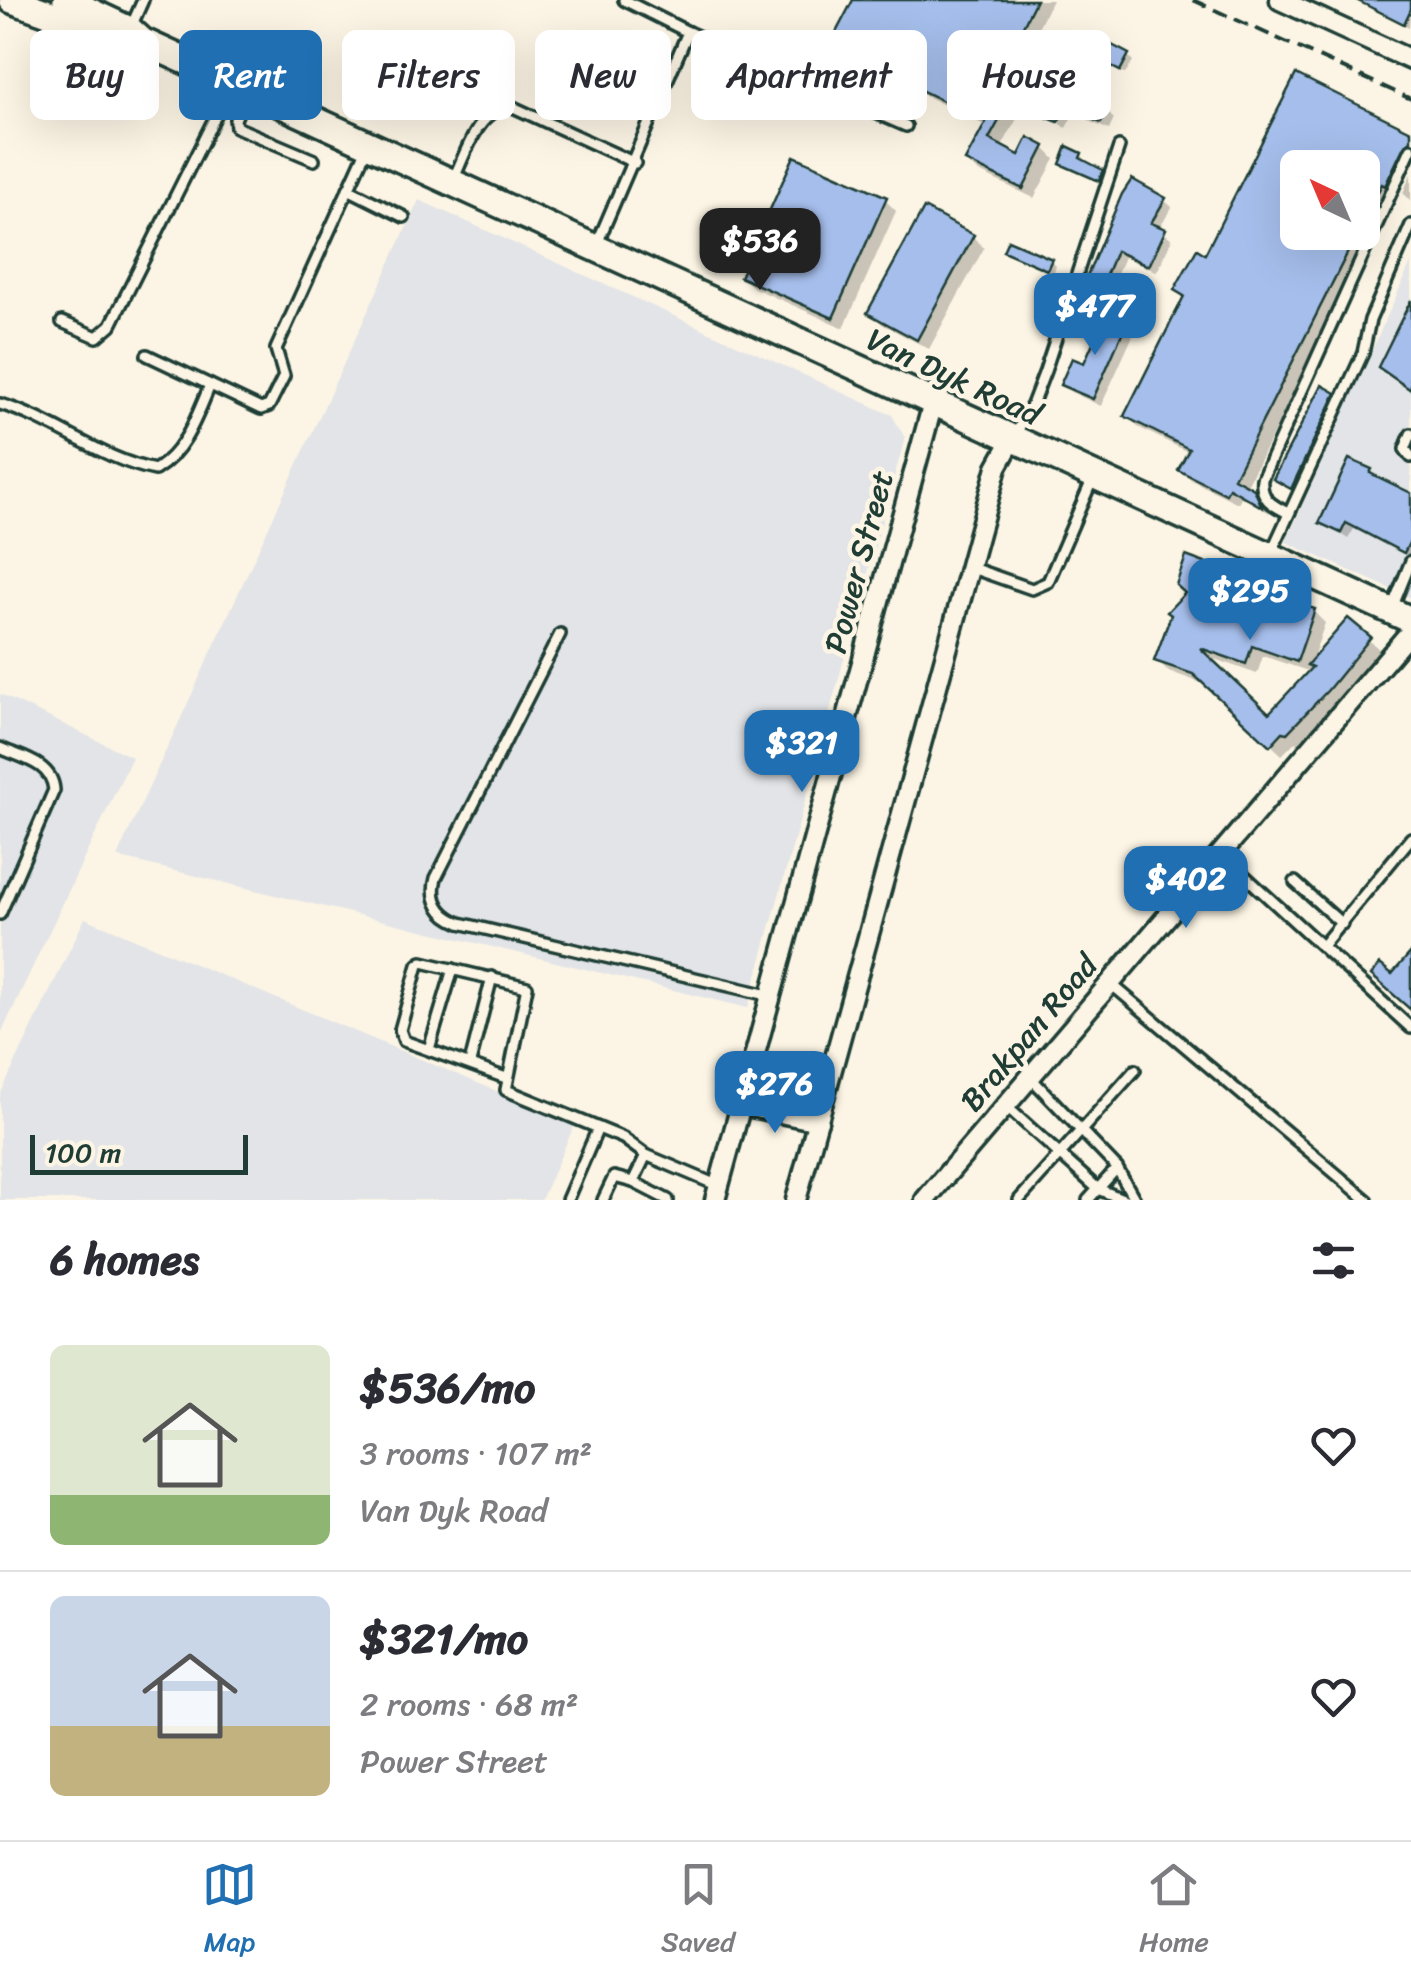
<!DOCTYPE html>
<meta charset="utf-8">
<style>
:root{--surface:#fff;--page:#f7f7f7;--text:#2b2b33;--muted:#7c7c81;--line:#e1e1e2;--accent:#1f6fb2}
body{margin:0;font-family:Sriracha,sans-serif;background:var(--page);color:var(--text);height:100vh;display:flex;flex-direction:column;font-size:38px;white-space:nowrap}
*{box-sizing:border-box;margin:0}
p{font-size:32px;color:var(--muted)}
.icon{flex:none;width:55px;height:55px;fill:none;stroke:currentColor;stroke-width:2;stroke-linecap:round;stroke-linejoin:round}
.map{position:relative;height:1200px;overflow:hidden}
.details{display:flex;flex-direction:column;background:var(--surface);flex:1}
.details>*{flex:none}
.hud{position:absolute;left:30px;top:30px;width:1352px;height:90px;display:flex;gap:20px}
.needle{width:65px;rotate:316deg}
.controls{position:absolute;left:1280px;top:150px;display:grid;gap:20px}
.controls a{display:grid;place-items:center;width:100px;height:100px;border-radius:15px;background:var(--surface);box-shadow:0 10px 40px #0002;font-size:50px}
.scale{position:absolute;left:30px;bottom:25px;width:218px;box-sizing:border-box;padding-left:10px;border:5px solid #1f3d34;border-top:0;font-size:28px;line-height:35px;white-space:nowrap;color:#1f3d34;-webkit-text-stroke:8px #fcf5e5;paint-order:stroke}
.price{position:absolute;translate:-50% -85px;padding:0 22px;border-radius:20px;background:var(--accent);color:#fff;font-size:32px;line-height:65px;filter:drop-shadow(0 2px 5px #0008)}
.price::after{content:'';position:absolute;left:50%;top:60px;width:30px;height:22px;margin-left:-15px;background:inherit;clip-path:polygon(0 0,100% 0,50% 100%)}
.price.active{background:#222;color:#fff}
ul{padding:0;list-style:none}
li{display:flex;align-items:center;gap:30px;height:250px;padding:0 50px}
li+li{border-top:2px solid var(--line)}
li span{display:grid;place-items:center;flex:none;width:280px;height:200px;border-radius:15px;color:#555}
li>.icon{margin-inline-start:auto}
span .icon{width:120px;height:120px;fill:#fffc;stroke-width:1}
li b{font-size:42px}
h2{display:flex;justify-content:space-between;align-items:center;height:120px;padding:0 50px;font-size:42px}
.chip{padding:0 35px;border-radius:15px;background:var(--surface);box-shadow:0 10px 40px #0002;font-size:35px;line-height:90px}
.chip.active{background:var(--accent);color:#fff}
.dock{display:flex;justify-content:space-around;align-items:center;height:140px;border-top:2px solid var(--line);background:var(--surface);font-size:28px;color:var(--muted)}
.dock a{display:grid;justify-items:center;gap:5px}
.dock .active{color:var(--accent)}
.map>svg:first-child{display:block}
.built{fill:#e2e4e7}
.shadow{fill:#0003;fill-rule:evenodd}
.building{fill:#a5beeb;stroke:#1f3d34;stroke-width:2.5}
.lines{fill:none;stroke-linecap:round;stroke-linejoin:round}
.service-casing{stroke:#1f3d34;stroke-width:16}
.minor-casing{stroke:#1f3d34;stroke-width:25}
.secondary-casing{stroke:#1f3d34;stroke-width:32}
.service{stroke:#fcf5e5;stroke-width:9}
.minor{stroke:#fcf5e5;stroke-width:18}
.secondary{stroke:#fcf5e5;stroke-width:25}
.rail{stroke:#1f3d34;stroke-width:4;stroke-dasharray:15 8;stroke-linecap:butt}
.labels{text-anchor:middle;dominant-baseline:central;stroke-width:9;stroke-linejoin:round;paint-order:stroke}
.street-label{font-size:32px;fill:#1f3d34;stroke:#fcf5e5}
</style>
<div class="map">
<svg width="1411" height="1200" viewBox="0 0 1411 1200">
<rect width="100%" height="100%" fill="#fcf5e5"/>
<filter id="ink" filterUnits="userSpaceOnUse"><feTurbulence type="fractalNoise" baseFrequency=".01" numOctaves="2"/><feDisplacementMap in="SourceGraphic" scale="20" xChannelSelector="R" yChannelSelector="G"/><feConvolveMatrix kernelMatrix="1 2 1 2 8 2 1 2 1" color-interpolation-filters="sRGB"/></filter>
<g filter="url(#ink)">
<g class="built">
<path d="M419,200l473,215 13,23 -157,570 -631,-151z"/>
<path d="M1411,263v335l-125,-56z"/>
<path d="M0,694l132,63 -132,279z"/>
<path d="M85,918l490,206 -34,76h-541v-105z"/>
</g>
<g class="shadow">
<path d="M855,0h197l-36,71 19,15 -34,62 19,10 24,-10 11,11 -21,39 -55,-26 -11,-11 18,-35 -70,-35 -5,10 -4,-2 -9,16 -9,-5 -11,-10 2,-3 -46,-23 -10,-11z"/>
<path d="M1365,0h46l-2,27 -38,-19z"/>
<path d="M1128,56l5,5 -8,13 -14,-10z"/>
<path d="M1297,77l114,57v29l-165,324 19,17 5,9 -29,-16 -3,6 -45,-22 -12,-11 9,-17 -52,-26 -11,-11 59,-118 -9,-8 30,-33zM1298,168h64v64h-64z"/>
<path d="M1072,95l7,8 -13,25 -15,-11 5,-10 -16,-11z"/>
<path d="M1106,111l8,8 -5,11 -18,-8 -8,-9z"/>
<path d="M1081,155l5,5 -2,3 23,14 -3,7 -42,-21z"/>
<path d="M1411,174v27l-8,-8z"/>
<path d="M1125,195l39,5 8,7 -13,22 13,10 -15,33 -33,-15 -17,40 -21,-13z"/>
<path d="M885,200l11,11 -52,117 -90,-40 -11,-11z"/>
<path d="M973,237l11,11 -55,101 -47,-25 -12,-12z"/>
<path d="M1006,251l45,10 5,5 -3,8z"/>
<path d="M1126,322l9,9 -34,75 -30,-14 -8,-8 22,-17z"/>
<path d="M1334,395l8,7 -43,92 -23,-15z"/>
<path d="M1370,471l9,9 32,15v63l-57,-29 -6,10 -26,-17z"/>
<path d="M1282,601l32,11 11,11 -15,43 38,-44 32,28 -42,51 -39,42 -4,-1 -13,13 -75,-70 -39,-14 -11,-11zM1203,655l54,19 6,-18 48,16 -42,44z"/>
</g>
<g class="building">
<path d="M853,0h183l-31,62 20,11 -36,66 30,16 9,-18 17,9 -22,43 -58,-28 21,-39 -82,-40 -5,9 -4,-1 -8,16 -12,-6 4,-7 -59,-30z"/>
<path d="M1356,0h55v9l-7,15z"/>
<path d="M1091,34l38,20 -9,17 -12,-6 2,-4 -26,-15z"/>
<path d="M1296,74l115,57v10l-7,5 -19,40 -3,-2 -20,39v-55h-64v64h60l-124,246 20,11 8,18 -33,-19 -3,6 -48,-24 11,-21 -65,-33 60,-120 -10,-6 23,-41 8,5z"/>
<path d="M1044,81l29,12 -15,29 -10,-4 6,-15 -16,-6z"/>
<path d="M1086,99l22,10 -7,14 -21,-9z"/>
<path d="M1067,146l15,7 -2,5 23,12 -4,11 -39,-17z"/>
<path d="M794,156l93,41 -54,121 -93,-41z"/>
<path d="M1132,179l34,19 -15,25 15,6 -17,37 -33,-15 -17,41 -16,-7 39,-91z"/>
<path d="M924,208l50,27 -57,105 -50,-27z"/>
<path d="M1008,240l44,19 -5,11 -44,-19z"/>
<path d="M1411,300v90l-33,-23z"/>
<path d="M1107,311l21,9 -35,79 -33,-14 12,-27 12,5z"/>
<path d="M1322,385l14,8 -45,96 -18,-10z"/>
<path d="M1349,459l23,10 -2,4 41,20v46l-7,14 -58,-30 -5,10 -22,-10z"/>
<path d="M1186,556l86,32 11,11 32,10 -18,53 -45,-16 -6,18 -46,-16 69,65 43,-46 -5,-2 41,-47 23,19 -43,53 -41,43 -4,-1 -13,14 -77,-72 -39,-13 17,-46 -4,-3 18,-19 -9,-8z"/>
<path d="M1411,952v58l-40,-35 9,-11 12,10z"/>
</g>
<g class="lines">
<defs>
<g id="service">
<path d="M624,0l64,32"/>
<path d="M131,27l12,-27"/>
<path d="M247,93l-12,26 1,8 78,33"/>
<path d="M453,180c13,-26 24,-71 58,-74l124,57"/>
<path d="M348,189l56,28"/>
<path d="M596,246l92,-214 218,94"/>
<path d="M62,322l35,15 14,-12 120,-240"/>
<path d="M147,355l114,54 8,-3 15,-30 -8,-27 91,-201"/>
<path d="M0,404c54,16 100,55 155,66 30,-18 42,-54 55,-85"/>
<path d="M1411,434l-6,15 6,8"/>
<path d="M1015,435l17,-30 13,-34 74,-224"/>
<path d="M1288,513c-16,-8 -28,-14 -26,-34l149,-330"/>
<path d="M1271,553l92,-200 7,-33 41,-95"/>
<path d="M969,567l63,22 16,-7 45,-104"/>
<path d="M1392,608l19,-47"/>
<path d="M560,634l-124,244c-6,22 4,37 24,45l312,73"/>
<path d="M0,748c22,10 52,15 54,42l-54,124"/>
<path d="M1221,854l190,174"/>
<path d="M1295,882l47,42"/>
<path d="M1322,946l89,-108"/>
<path d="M1110,983l257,217"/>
<path d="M429,1049l24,-80"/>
<path d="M470,1063l22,-86"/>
<path d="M1030,1077l87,91 18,32"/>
<path d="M506,1078l-102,-37 -4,-11 18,-65 4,-3 105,25 -21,103 117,48 23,17 73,31"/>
<path d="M1006,1106l92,83 27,11"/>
<path d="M633,1182l13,-27"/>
<path d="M567,1200l31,-72"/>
<path d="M603,1200l11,-23 19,5 35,18"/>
<path d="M1019,1200l116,-130"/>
<path d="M1088,1200l29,-32"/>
</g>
<g id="minor">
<path d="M1280,0l131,60"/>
<path d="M742,1105l76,16"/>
<path d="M715,1200l218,-797"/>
<path d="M796,1200l201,-733 15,-27"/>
<path d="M925,1200l486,-569"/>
</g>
<g id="secondary">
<path d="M12,0l92,33"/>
<path d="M66,0l64,30 12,11 1269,579"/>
</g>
</defs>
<use href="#service" class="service-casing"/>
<use href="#minor" class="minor-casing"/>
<use href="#secondary" class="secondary-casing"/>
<use href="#service" class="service"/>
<use href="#minor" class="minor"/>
<use href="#secondary" class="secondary"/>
<path class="rail" d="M1193,0l218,99"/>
</g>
</g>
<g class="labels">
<g class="street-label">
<text transform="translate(954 377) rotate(25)">Van Dyk Road</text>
<text transform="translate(859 562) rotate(-75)">Power Street</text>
<text transform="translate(1029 1033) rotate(-50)">Brakpan Road</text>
</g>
</g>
</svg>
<div class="controls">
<a><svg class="needle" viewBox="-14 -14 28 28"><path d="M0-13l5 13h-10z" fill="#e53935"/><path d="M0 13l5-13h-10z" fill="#7c7c81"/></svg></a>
</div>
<div class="scale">100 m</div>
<b class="price active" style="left:760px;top:293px">$536</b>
<b class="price" style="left:1095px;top:358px">$477</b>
<b class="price" style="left:1250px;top:643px">$295</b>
<b class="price" style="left:802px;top:795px">$321</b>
<b class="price" style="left:1186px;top:931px">$402</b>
<b class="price" style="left:775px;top:1136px">$276</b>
<div class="hud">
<a class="chip">Buy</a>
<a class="chip active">Rent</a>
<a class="chip">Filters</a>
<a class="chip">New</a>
<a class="chip">Apartment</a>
<a class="chip">House</a>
</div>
</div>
<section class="details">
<h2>6 homes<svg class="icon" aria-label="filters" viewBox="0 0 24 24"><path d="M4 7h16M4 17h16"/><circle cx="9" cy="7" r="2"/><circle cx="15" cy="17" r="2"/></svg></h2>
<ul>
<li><span style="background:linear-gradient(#dfe7d0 75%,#8fb573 0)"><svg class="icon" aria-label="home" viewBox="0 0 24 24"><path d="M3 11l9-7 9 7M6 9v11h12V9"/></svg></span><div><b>$536/mo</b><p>3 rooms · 107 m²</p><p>Van Dyk Road</p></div><svg class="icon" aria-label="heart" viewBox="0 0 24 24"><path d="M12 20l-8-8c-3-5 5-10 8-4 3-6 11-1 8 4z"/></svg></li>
<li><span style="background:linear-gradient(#c9d6e8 65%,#c2b280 0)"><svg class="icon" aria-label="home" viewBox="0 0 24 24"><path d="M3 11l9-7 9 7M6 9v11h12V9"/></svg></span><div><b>$321/mo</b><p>2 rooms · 68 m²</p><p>Power Street</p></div><svg class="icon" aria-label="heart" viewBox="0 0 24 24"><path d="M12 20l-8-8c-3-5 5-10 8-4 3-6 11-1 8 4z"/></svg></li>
</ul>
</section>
<nav class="dock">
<a class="active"><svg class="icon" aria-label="map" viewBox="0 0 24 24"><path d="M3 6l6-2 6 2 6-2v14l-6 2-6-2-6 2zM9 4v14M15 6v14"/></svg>Map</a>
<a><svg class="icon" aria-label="saved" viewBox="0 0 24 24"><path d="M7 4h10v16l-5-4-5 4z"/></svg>Saved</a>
<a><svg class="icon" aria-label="home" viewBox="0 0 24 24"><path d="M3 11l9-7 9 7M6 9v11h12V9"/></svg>Home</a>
</nav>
